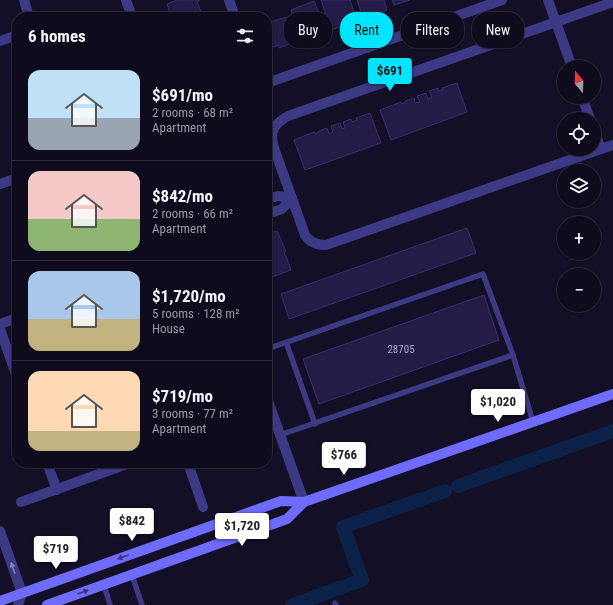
<!DOCTYPE html>
<meta charset="utf-8">
<style>
:root{--surface:#0e0b1c;--page:#1c1929;--text:#f1f3f6;--muted:#9b9ba3;--line:#2e2b3b;--accent:#00e5ff}
body{margin:0;font-family:"Roboto Condensed",sans-serif;background:var(--page);color:var(--text);height:100vh;display:flex;flex-direction:column;font-size:15px;white-space:nowrap}
*{box-sizing:border-box;margin:0}
p{font-size:13px;color:var(--muted)}
.icon{flex:none;width:22px;height:22px;fill:none;stroke:currentColor;stroke-width:2;stroke-linecap:round;stroke-linejoin:round}
.map{position:relative;flex:1;overflow:hidden}
.sheet{position:absolute;left:12px;top:12px;width:260px;height:456px;display:flex;flex-direction:column;background:var(--surface);border-radius:16px;box-shadow:0 1px 3px #0004,0 0 0 1px var(--line)}
.sheet>*{flex:none}
.guide{position:absolute;left:284px;top:12px;width:269px;height:36px;display:flex;gap:8px}
.needle{width:26px;rotate:341deg}
.tools{position:absolute;left:557px;top:60px;display:grid;gap:8px}
.tools a{display:grid;place-items:center;width:44px;height:44px;border-radius:50%;background:var(--surface);box-shadow:0 1px 3px #0004,0 0 0 1px var(--line);font-size:20px}
.price{position:absolute;translate:-50% -34px;padding:0 9px;border-radius:4px;background:#fff;color:#222;font-size:13px;line-height:26px;filter:drop-shadow(0 1px 2px #0008)}
.price::after{content:'';position:absolute;left:50%;top:24px;width:12px;height:9px;margin-left:-6px;background:inherit;clip-path:polygon(0 0,100% 0,50% 100%)}
.price.selected{background:var(--accent);color:#111}
ul{padding:0;list-style:none}
li{display:flex;align-items:center;gap:12px;height:100px;padding:0 16px}
li+li{border-top:1px solid var(--line)}
li span{display:grid;place-items:center;flex:none;width:112px;height:80px;border-radius:12px;color:#555}
li>.icon{margin-inline-start:auto}
span .icon{width:48px;height:48px;fill:#fffc;stroke-width:1}
li b{font-size:17px}
h2{display:flex;justify-content:space-between;align-items:center;height:48px;padding:0 16px;font-size:17px}
.tag{padding:0 14px;border-radius:16px;background:var(--surface);box-shadow:0 1px 3px #0004,0 0 0 1px var(--line);font-size:14px;line-height:36px}
.tag.selected{background:var(--accent);color:#111}
.map>svg:first-child{display:block}
.lines{fill:none;stroke-linecap:round;stroke-linejoin:round}
.canal{stroke:#0c2248;stroke-width:14}
.building{fill:#241b47;stroke:#3b2d73}
.service{stroke:#3d3a85;stroke-width:5.5}
.minor{stroke:#3d3a85;stroke-width:10}
.tertiary{stroke:#3d3a85;stroke-width:10}
.secondary{stroke:#6f6bff;stroke-width:10}
.oneway{fill:#38347d}
.oneway2{fill:#837fbc}
.labels{text-anchor:middle;dominant-baseline:central;stroke-width:4;stroke-linejoin:round;paint-order:stroke}
.number-label{font-size:11px;fill:#aca6d1}
</style>
<div class="map">
<svg width="613" height="605" viewBox="0 0 613 605">
<rect width="100%" height="100%" fill="#130f26"/>
<g class="lines">
<g class="canal">
<path d="M458,486l155,-55"/>
<path d="M292,605l70,-25 -19,-53 102,-36"/>
</g>
</g>
<g class="building">
<path d="M177,0h22v1l-2,1 6,15h-32l-4,-13z"/>
<path d="M321,0h29l7,21 -26,9z"/>
<path d="M357,0h27l3,10 -24,8z"/>
<path d="M392,0h18l-16,5z"/>
<path d="M314,1l12,30 -24,10 -11,-31z"/>
<path d="M286,17l9,25 -16,6v-3l-8,3 -4,-10v-15z"/>
<path d="M457,83l10,29 -76,28 -11,-30 21,-8v2l5,-2 -1,-1 9,-3 1,5 5,-1 -3,-6 9,-3 2,6 4,-2 -3,-6 9,-3 1,3 4,-1 -1,-2z"/>
<path d="M370,113l11,30 -76,27 -11,-30 20,-8 1,2 4,-2v-1l8,-3 2,6 4,-2 -2,-6 9,-3 2,6 3,-1 -2,-6 8,-3 1,3 5,-2 -1,-2z"/>
<path d="M467,228l9,25 -187,66 -8,-25z"/>
<path d="M277,231l9,20 -2,1 1,4h1l5,14 -24,9v-45z"/>
<path d="M484,295l15,45 -180,64 -16,-45z"/>
</g>
<g class="lines">
<g class="service">
<path d="M286,342l29,82"/>
<path d="M267,349l216,-75 30,81 -233,80"/>
<path d="M513,355l20,67"/>
<path d="M132,575l10,30"/>
<path d="M104,585l6,20"/>
<path d="M335,603l1,2"/>
</g>
<g class="minor">
<path d="M24,0l5,17"/>
<path d="M229,0l6,17"/>
<path d="M548,0l24,67"/>
<path d="M0,41l17,-6"/>
<path d="M267,83l235,-83"/>
<path d="M582,97l8,22"/>
<path d="M594,130l7,19 -275,96c-9,0 -16,-2 -21,-10l-31,-87c-5,-17 0,-24 14,-32l325,-114"/>
<path d="M601,149l12,-4"/>
<path d="M0,184l17,-6"/>
<path d="M267,199l11,-3 14,2 -10,11 -15,5"/>
<path d="M0,324l17,-6"/>
<path d="M0,329l17,48"/>
<path d="M47,463l10,27"/>
<path d="M188,463l15,44"/>
<path d="M21,502l109,-39"/>
<path d="M0,531l22,62 -4,12"/>
</g>
<g class="tertiary">
<path d="M126,0l6,17"/>
<path d="M267,398l37,104"/>
</g>
<g class="secondary">
<path d="M0,601l281,-100 23,1 309,-108"/>
<path d="M47,605l240,-86 17,-17"/>
</g>
</g>
<defs><path id="oneway-solid" d="M-6-.8H1V-3.2L6.5 0L1 3.2V.8H-6Z"/></defs>
<g class="oneway">
<use href="#oneway-solid" transform="translate(123 557) rotate(160)"/>
<use href="#oneway-solid" transform="translate(83 592) rotate(-20)"/>
</g>
<use class="oneway2" href="#oneway-solid" transform="translate(13 568) rotate(-109)"/>
<g class="labels">
<g class="number-label">
<text x="401" y="349">28705</text>
</g>
</g>
</svg>
<div class="tools">
<a><svg class="needle" viewBox="-14 -14 28 28"><path d="M0-13l5 13h-10z" fill="#e53935"/><path d="M0 13l5-13h-10z" fill="#9b9ba3"/></svg></a>
<a><svg class="icon" aria-label="locate" viewBox="0 0 24 24"><circle cx="12" cy="12" r="6"/><path d="M12 2v4M12 18v4M2 12h4M18 12h4"/></svg></a>
<a><svg class="icon" aria-label="layers" viewBox="0 0 24 24"><path d="M12 4l9 5-9 5-9-5zM3 14l9 5 9-5"/></svg></a>
<a>+</a>
<a>−</a>
</div>
<b class="price selected" style="left:390px;top:92px">$691</b>
<b class="price" style="left:498px;top:423px">$1,020</b>
<b class="price" style="left:344px;top:476px">$766</b>
<b class="price" style="left:132px;top:542px">$842</b>
<b class="price" style="left:242px;top:547px">$1,720</b>
<b class="price" style="left:56px;top:570px">$719</b>
<div class="guide">
<a class="tag">Buy</a>
<a class="tag selected">Rent</a>
<a class="tag">Filters</a>
<a class="tag">New</a>
</div>
<section class="sheet">
<h2>6 homes<svg class="icon" aria-label="filters" viewBox="0 0 24 24"><path d="M4 7h16M4 17h16"/><circle cx="9" cy="7" r="2"/><circle cx="15" cy="17" r="2"/></svg></h2>
<ul>
<li><span style="background:linear-gradient(#bfe0f5 60%,#9aa5b1 0)"><svg class="icon" aria-label="home" viewBox="0 0 24 24"><path d="M3 11l9-7 9 7M6 9v11h12V9"/></svg></span><div><b>$691/mo</b><p>2 rooms · 68 m²</p><p>Apartment</p></div></li>
<li><span style="background:linear-gradient(#f6c9c9 60%,#8fb573 0)"><svg class="icon" aria-label="home" viewBox="0 0 24 24"><path d="M3 11l9-7 9 7M6 9v11h12V9"/></svg></span><div><b>$842/mo</b><p>2 rooms · 66 m²</p><p>Apartment</p></div></li>
<li><span style="background:linear-gradient(#a9c7e8 60%,#c2b280 0)"><svg class="icon" aria-label="home" viewBox="0 0 24 24"><path d="M3 11l9-7 9 7M6 9v11h12V9"/></svg></span><div><b>$1,720/mo</b><p>5 rooms · 128 m²</p><p>House</p></div></li>
<li><span style="background:linear-gradient(#ffd9b3 75%,#c2b280 0)"><svg class="icon" aria-label="home" viewBox="0 0 24 24"><path d="M3 11l9-7 9 7M6 9v11h12V9"/></svg></span><div><b>$719/mo</b><p>3 rooms · 77 m²</p><p>Apartment</p></div></li>
</ul>
</section>
</div>
